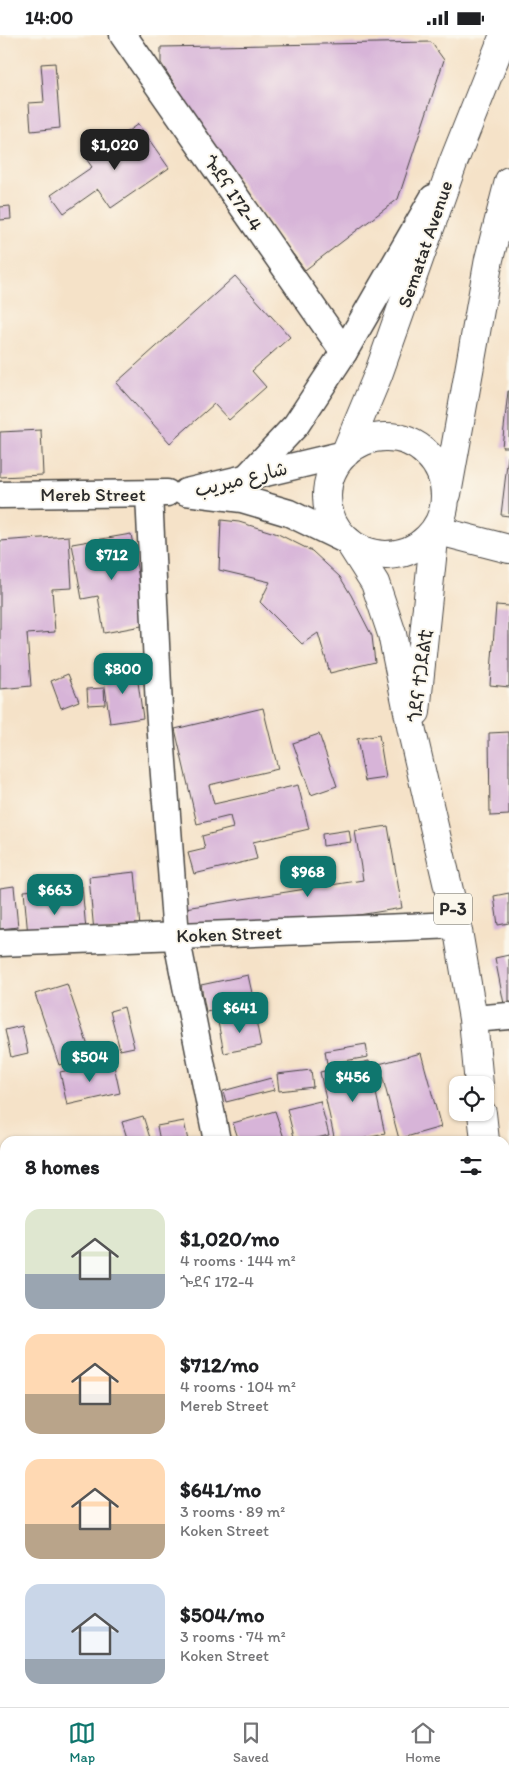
<!DOCTYPE html>
<meta charset="utf-8">
<style>
:root{--surface:#fff;--page:#f2f2f2;--text:#202124;--muted:#757577;--line:#e0e0e0;--accent:#0f766e}
body{margin:0;font-family:Itim,"Playpen Sans Arabic","Noto Sans Ethiopic",sans-serif;background:var(--page);color:var(--text);height:100vh;display:flex;flex-direction:column;font-size:19px;white-space:nowrap}
*{box-sizing:border-box;margin:0}
p{font-size:16px;color:var(--muted)}
.icon{flex:none;width:28px;height:28px;fill:none;stroke:currentColor;stroke-width:2;stroke-linecap:round;stroke-linejoin:round}
.map{position:relative;flex:1;overflow:hidden}
.details{position:absolute;left:0px;top:1101px;width:510px;height:571px;display:flex;flex-direction:column;background:var(--surface);border-radius:15px 15px 0 0;box-shadow:0 1px 4px #0004}
.details>*{flex:none}
.tools{position:absolute;left:449px;top:1041px;display:grid;gap:10px}
.tools a{display:grid;place-items:center;width:45px;height:45px;border-radius:10px;background:var(--surface);box-shadow:0 1px 4px #0004;font-size:25px}
.price{position:absolute;translate:-50% -42px;padding:0 11px;border-radius:10px;background:var(--accent);color:#fff;font-size:16px;line-height:32px;filter:drop-shadow(0 1px 2px #0008)}
.price::after{content:'';position:absolute;left:50%;top:30px;width:15px;height:11px;margin-left:-8px;background:inherit;clip-path:polygon(0 0,100% 0,50% 100%)}
.price.current{background:#222;color:#fff}
ul{padding:0;list-style:none}
li{display:flex;align-items:center;gap:15px;height:125px;padding:0 25px}
li span{display:grid;place-items:center;flex:none;width:140px;height:100px;border-radius:15px;color:#555}
li>.icon{margin-inline-start:auto}
span .icon{width:60px;height:60px;fill:#fffc;stroke-width:1}
li b{font-size:21px}
h2{display:flex;justify-content:space-between;align-items:center;height:60px;padding:0 25px;font-size:21px}
.status{display:flex;justify-content:space-between;align-items:center;height:35px;padding:0 25px;background:var(--surface);direction:ltr}
.status svg{height:14px;fill:currentColor}
.dock{display:flex;justify-content:space-around;align-items:center;height:70px;border-top:1px solid var(--line);background:var(--surface);font-size:14px;color:var(--muted)}
.dock a{display:grid;justify-items:center;gap:2px}
.dock .current{color:var(--accent)}
.map>svg:first-child{display:block}
.green{fill:#c2d275;stroke:#767e50}
.building{fill:#d7b4d8}
.lines{fill:none;stroke-linecap:round;stroke-linejoin:round}
.minor-casing{stroke:#494643;stroke-width:29}
.tertiary-casing{stroke:#494643;stroke-width:30}
.primary-casing{stroke:#494643;stroke-width:30}
.minor{stroke:#fff;stroke-width:26}
.tertiary{stroke:#fff;stroke-width:28}
.primary{stroke:#fff;stroke-width:28}
.labels{text-anchor:middle;dominant-baseline:central;stroke-width:4;stroke-linejoin:round;paint-order:stroke}
.shield{fill:#fbf7ec;stroke:#696865;stroke-width:1}
.shield-label{font-size:18px;font-weight:bold;fill:#2b2b2b}
.street-label{font-size:19px;fill:#2b2b2b;stroke:#fbf7ec}
</style>
<div class="status"><b>14:00</b><svg viewBox="0 0 49 12"><path d="M0 12V9h3v3zM5 12V6h3v6zM10 12V3h3v9zM15 12V0h3v12zM26 1h20v11H26zM47 4h2v5h-2z"/></svg></div>
<div class="map">
<svg width="509" height="1672" viewBox="0 0 509 1672">
<rect width="100%" height="100%" fill="#fbf7ec"/>
<filter id="ink" filterUnits="userSpaceOnUse"><feTurbulence type="fractalNoise" baseFrequency=".02" numOctaves="2"/><feDisplacementMap in="SourceGraphic" scale="10" xChannelSelector="R" yChannelSelector="G"/><feConvolveMatrix kernelMatrix="1 2 1 2 8 2 1 2 1" color-interpolation-filters="sRGB"/></filter>
<filter id="wash" filterUnits="userSpaceOnUse"><feTurbulence type="fractalNoise" baseFrequency=".0096" numOctaves="4" result="noise"/><feDisplacementMap in="SourceGraphic" scale="20" xChannelSelector="R" yChannelSelector="G"/><feGaussianBlur stdDeviation="1.12" result="paint"/><feColorMatrix in="noise" values="0 0 0 0 0 0 0 0 0 0 0 0 0 0 0 0 0 1.4 0 .05"/><feComposite in="paint" operator="in"/></filter>
<g filter="url(#wash)">
<rect width="100%" height="100%" fill="#f5e2c8"/>
<path class="green" d="M0,1504l5,1v163h7l-6,4h-6z"/>
<g id="blocks">
<g class="building">
<path d="M431,7l13,18 -46,139 -93,71 -31,-41 -66,-93 -47,-73v-16z"/>
<path d="M55,28l5,65 -29,3 -2,-28 15,-1 -3,-38z"/>
<path d="M138,89l31,44 -58,40 -13,-19 -34,24 -13,-18 41,-28 -5,-7z"/>
<path d="M10,171l1,13 -11,1v-13z"/>
<path d="M235,241l55,61 -38,34 14,16 -37,33 -15,-16 -44,39 -54,-60z"/>
<path d="M508,356h1v56h-7z"/>
<path d="M41,395l2,45 -43,2v-45z"/>
<path d="M508,421h1v60l-8,-1z"/>
<path d="M221,485l18,2 39,12 34,17 28,26 11,18 21,41 3,26 -45,11 -12,-40 -16,11 -42,-42 10,-20 -51,-12z"/>
<path d="M131,499l16,91 -43,8 -6,-37 -16,3 -10,-55z"/>
<path d="M69,501l3,52 -20,1 3,43 -28,2 4,52 -31,3v-148z"/>
<path d="M496,570l13,1v81l-19,-2z"/>
<path d="M136,633l7,50 -33,5 -7,-50z"/>
<path d="M68,639l11,27 -18,7 -10,-27z"/>
<path d="M104,653l1,16 -17,1 -1,-16z"/>
<path d="M263,673l15,61 -69,16 5,19 84,-19 11,44 -56,13 4,17 -63,15 -6,-21 17,-4 -3,-13 31,-8 -3,-12 -33,8 -22,-95z"/>
<path d="M509,697v83l-19,1 -1,-83z"/>
<path d="M319,699l18,52 -26,9 -18,-52z"/>
<path d="M379,700l7,43 -21,3 -8,-42z"/>
<path d="M388,791l14,82 -211,34 -6,-34 178,-28 -8,-49z"/>
<path d="M349,795l2,12 -28,4 -1,-12z"/>
<path d="M135,837l5,55 -46,5 -5,-55z"/>
<path d="M14,851l4,41 -18,2v-41z"/>
<path d="M82,851l5,55 -58,6 -5,-56z"/>
<path d="M509,858v30l-11,2 -4,-29z"/>
<path d="M509,920v48l-5,1 -9,-46z"/>
<path d="M248,940l6,27 -48,10 -5,-27z"/>
<path d="M67,949l24,71 -32,10 -24,-71z"/>
<path d="M124,972l10,40 -14,3 -10,-39z"/>
<path d="M255,980l6,31 -37,7 -6,-31z"/>
<path d="M22,991l6,27 -17,4 -6,-27z"/>
<path d="M366,1009l2,13 -41,7 -2,-13z"/>
<path d="M421,1018l20,74 -42,12 -20,-75z"/>
<path d="M113,1026l7,32 -53,12 -7,-33z"/>
<path d="M369,1026l16,73 -33,7h-17l-15,-69z"/>
<path d="M311,1035l2,17 -34,4 -2,-17z"/>
<path d="M271,1043l3,12 -48,12 -3,-11z"/>
<path d="M320,1066l9,34 -24,6h-10l-8,-32z"/>
<path d="M275,1076l10,30h-46l-6,-18z"/>
<path d="M143,1081l8,25h-23l-6,-19z"/>
<path d="M184,1086l4,20h-28l-3,-15z"/>
<path d="M5,1127v60l-5,1v-60z"/>
<path d="M5,1276v59l-5,1v-59z"/>
<rect x="0" y="1379" width="5" height="21"/>
<rect x="0" y="1412" width="5" height="54"/>
<path d="M509,1469v54l-4,2v-54z"/>
<path d="M509,1592v19l-4,2v-19z"/>
<path d="M96,1668h36l2,4h-36z"/>
<path d="M202,1668h149l2,4h-162z"/>
</g>
</g>
</g>
<g filter="url(#ink)">
<use href="#blocks" fill-opacity="0" stroke="#494643" stroke-width="1"/>
<g class="lines">
<defs>
<g id="minor">
<path d="M123,0l221,317"/>
<path d="M345,419l-159,38 56,7 47,14 60,29"/>
<path d="M247,442l49,-52 48,-73 89,-154"/>
<path d="M149,459l10,214 17,228 41,205"/>
<path d="M0,460l167,-2"/>
<path d="M0,908l457,-18"/>
<path d="M473,984l36,-3"/>
<path d="M505,1371l4,-2"/>
<path d="M0,1485h5"/>
<path d="M85,1668l3,4"/>
<path d="M384,1668l2,4"/>
<path d="M45,1672l2,-4"/>
</g>
<path id="tertiary" d="M435,495l74,19"/>
<g id="primary">
<circle cx="386" cy="461" r="59"/>
<path d="M345,419l33,-79 75,-212 51,-128"/>
<path d="M447,459l42,-235 20,-78"/>
<path d="M349,507l26,41 17,51 21,102 44,189 16,94 6,66"/>
<path d="M416,677l19,-182"/>
<path d="M482,1078l3,28"/>
<path d="M505,1235l4,11"/>
</g>
</defs>
<use href="#minor" class="minor-casing"/>
<use href="#tertiary" class="tertiary-casing"/>
<use href="#primary" class="primary-casing"/>
<use href="#minor" class="minor"/>
<use href="#tertiary" class="tertiary"/>
<use href="#primary" class="primary"/>
</g>
</g>
<g class="labels">
<rect class="shield" x="434" y="858.5" width="38" height="31" rx="4"/>
<g class="shield-label">
<text x="453" y="874">P-3</text>
</g>
<g class="street-label">
<text transform="translate(233 158) rotate(55)">ጐደና 172-4</text>
<text transform="translate(425 209) rotate(-71)">Sematat Avenue</text>
<text transform="translate(241 444) rotate(-14)">شارع ميريب</text>
<text x="93" y="459">Mereb Street</text>
<text transform="translate(420 641) rotate(-83)">ጎደና ተጋደልቲ</text>
<text transform="translate(229 899) rotate(-2)">Koken Street</text>
</g>
</g>
</svg>
<div class="tools">
<a><svg class="icon" aria-label="locate" viewBox="0 0 24 24"><circle cx="12" cy="12" r="6"/><path d="M12 2v4M12 18v4M2 12h4M18 12h4"/></svg></a>
</div>
<b class="price current" style="left:115px;top:136px">$1,020</b>
<b class="price" style="left:112px;top:546px">$712</b>
<b class="price" style="left:123px;top:660px">$800</b>
<b class="price" style="left:308px;top:863px">$968</b>
<b class="price" style="left:55px;top:881px">$663</b>
<b class="price" style="left:240px;top:999px">$641</b>
<b class="price" style="left:90px;top:1048px">$504</b>
<b class="price" style="left:353px;top:1068px">$456</b>
<section class="details">
<h2>8 homes<svg class="icon" aria-label="filters" viewBox="0 0 24 24"><path d="M4 7h16M4 17h16"/><circle cx="9" cy="7" r="2"/><circle cx="15" cy="17" r="2"/></svg></h2>
<ul>
<li><span style="background:linear-gradient(#dfe7d0 65%,#9aa5b1 0)"><svg class="icon" aria-label="home" viewBox="0 0 24 24"><path d="M3 11l9-7 9 7M6 9v11h12V9"/></svg></span><div><b>$1,020/mo</b><p>4 rooms · 144 m²</p><p>ጐደና 172-4</p></div></li>
<li><span style="background:linear-gradient(#ffd9b3 60%,#b9a48a 0)"><svg class="icon" aria-label="home" viewBox="0 0 24 24"><path d="M3 11l9-7 9 7M6 9v11h12V9"/></svg></span><div><b>$712/mo</b><p>4 rooms · 104 m²</p><p>Mereb Street</p></div></li>
<li><span style="background:linear-gradient(#ffd9b3 65%,#b9a48a 0)"><svg class="icon" aria-label="home" viewBox="0 0 24 24"><path d="M3 11l9-7 9 7M6 9v11h12V9"/></svg></span><div><b>$641/mo</b><p>3 rooms · 89 m²</p><p>Koken Street</p></div></li>
<li><span style="background:linear-gradient(#c9d6e8 75%,#9aa5b1 0)"><svg class="icon" aria-label="home" viewBox="0 0 24 24"><path d="M3 11l9-7 9 7M6 9v11h12V9"/></svg></span><div><b>$504/mo</b><p>3 rooms · 74 m²</p><p>Koken Street</p></div></li>
</ul>
</section>
</div>
<nav class="dock">
<a class="current"><svg class="icon" aria-label="map" viewBox="0 0 24 24"><path d="M3 6l6-2 6 2 6-2v14l-6 2-6-2-6 2zM9 4v14M15 6v14"/></svg>Map</a>
<a><svg class="icon" aria-label="saved" viewBox="0 0 24 24"><path d="M7 4h10v16l-5-4-5 4z"/></svg>Saved</a>
<a><svg class="icon" aria-label="home" viewBox="0 0 24 24"><path d="M3 11l9-7 9 7M6 9v11h12V9"/></svg>Home</a>
</nav>
